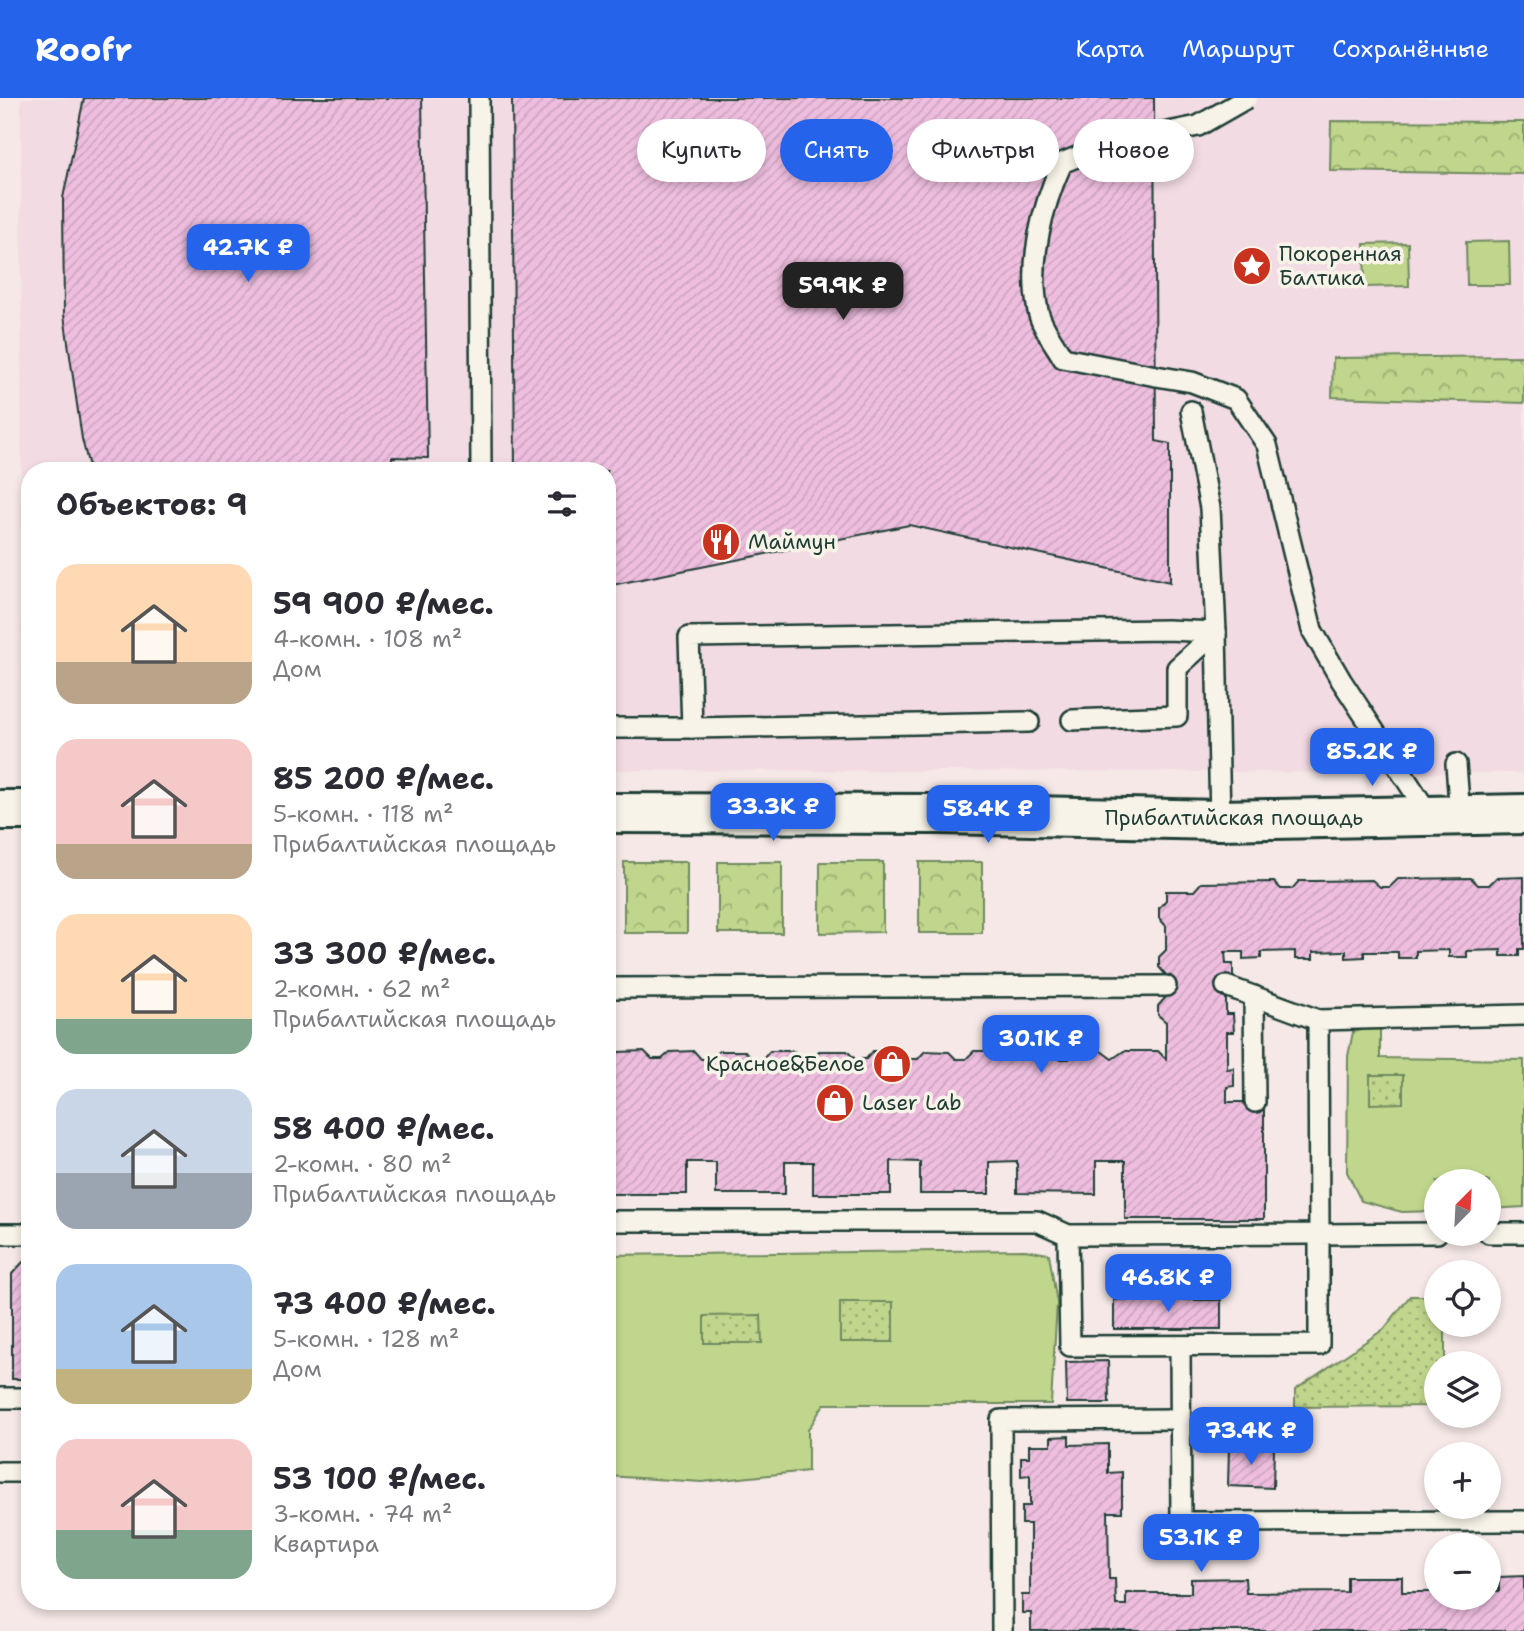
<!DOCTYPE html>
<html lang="ru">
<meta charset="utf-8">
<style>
:root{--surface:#fff;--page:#f7f7f7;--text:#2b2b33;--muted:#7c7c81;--accent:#2563eb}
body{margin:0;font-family:"Shantell Sans",sans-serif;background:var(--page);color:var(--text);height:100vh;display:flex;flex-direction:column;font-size:26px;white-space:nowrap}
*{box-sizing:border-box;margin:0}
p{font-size:23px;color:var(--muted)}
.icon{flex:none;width:38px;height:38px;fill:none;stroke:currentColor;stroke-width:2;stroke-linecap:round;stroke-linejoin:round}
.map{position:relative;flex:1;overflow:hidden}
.panel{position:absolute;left:21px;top:364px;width:595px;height:1148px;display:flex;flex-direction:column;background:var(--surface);border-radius:28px;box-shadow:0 4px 10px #0003}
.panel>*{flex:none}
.hud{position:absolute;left:637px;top:21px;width:665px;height:63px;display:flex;gap:14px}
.needle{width:46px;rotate:24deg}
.buttons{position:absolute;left:1424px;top:1071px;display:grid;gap:14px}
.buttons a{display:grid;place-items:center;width:77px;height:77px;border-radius:50%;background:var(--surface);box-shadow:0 4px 10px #0003;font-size:35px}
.price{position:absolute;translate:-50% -60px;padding:0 16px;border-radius:14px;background:var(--accent);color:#fff;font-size:23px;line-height:46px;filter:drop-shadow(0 2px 4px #0008)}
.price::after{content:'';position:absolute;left:50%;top:42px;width:21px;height:16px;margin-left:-10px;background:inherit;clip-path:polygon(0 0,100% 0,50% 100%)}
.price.current{background:#222;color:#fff}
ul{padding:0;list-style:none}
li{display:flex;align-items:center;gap:21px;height:175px;padding:0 35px}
li span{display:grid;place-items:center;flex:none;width:196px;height:140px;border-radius:21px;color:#555}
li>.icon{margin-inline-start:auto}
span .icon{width:84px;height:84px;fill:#fffc;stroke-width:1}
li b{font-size:30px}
h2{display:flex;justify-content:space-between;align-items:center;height:84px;padding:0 35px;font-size:30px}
.pill{padding:0 24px;border-radius:32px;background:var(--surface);box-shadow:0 4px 10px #0003;font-size:24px;line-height:63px}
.pill.current{background:var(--accent);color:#fff}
header{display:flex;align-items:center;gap:42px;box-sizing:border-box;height:98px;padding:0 35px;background:var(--accent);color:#fff}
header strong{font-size:33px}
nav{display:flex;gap:38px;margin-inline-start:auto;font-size:24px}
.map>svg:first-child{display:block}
.built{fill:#f3dbe4}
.green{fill:#c0d68c;stroke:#708a60;stroke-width:2}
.forest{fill:url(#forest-crowns);stroke:#708a60;stroke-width:2}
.park{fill:url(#park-dots);stroke:#708a60;stroke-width:2}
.building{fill:url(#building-hatch);stroke:#1f3d34;stroke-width:2}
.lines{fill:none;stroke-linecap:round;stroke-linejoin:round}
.lane-casing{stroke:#1f3d34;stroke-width:24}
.secondary-casing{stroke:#1f3d34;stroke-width:44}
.lane{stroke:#f7f3e8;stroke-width:19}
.secondary{stroke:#f7f3e8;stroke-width:38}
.lane-bridge-casing{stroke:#1f3d34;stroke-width:24;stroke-linecap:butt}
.lane-bridge{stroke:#f7f3e8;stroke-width:19}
.labels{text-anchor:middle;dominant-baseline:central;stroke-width:7;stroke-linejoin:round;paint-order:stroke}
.poi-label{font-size:21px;fill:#1f3d34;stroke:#f7f3e8;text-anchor:start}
.street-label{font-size:21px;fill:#1f3d34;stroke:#f7f3e8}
</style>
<header>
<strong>Roofr</strong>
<nav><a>Карта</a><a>Маршрут</a><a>Сохранённые</a></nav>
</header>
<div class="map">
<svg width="1524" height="1533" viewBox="0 0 1524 1533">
<defs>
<pattern id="forest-crowns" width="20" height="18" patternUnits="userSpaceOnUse" patternTransform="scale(1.75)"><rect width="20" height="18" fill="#c0d68c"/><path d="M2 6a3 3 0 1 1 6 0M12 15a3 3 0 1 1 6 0" fill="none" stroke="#9baf73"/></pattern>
<pattern id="park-dots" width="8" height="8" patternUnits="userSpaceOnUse" patternTransform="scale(1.75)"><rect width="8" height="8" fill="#c0d68c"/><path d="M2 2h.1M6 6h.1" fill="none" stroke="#9baf73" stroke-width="1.8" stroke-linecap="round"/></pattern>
<pattern id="building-hatch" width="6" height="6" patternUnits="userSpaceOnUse" patternTransform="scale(1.75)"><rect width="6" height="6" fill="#efbedf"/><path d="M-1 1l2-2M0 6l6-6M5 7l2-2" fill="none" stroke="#cca4c0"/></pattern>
</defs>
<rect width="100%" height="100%" fill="#f5e8e6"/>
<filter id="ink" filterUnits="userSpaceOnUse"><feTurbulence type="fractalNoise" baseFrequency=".0143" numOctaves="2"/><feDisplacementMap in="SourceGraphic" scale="14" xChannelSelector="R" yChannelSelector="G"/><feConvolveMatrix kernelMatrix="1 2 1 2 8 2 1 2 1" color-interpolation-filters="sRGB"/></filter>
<g filter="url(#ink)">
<path class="built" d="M21,0h1503v675l-917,-3v-299h-577v298h-8z"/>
<g class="green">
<path d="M1509,143l1,44h-43l-1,-43z"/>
<path d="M1408,145l1,43 -44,1 -1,-43z"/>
<path d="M1380,927v33l144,2v147l-35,2v-28h-52v30l-35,1 -41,-11 -14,-29 1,-116 5,-24z"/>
<path d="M1025,1152l24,4 8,49 -6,101h-227l-16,26v41l-106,11 -95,-6v-221z"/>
</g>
<g class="forest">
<path d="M1331,23l193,1v52l-194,-3z"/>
<path d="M1524,258v47l-192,-6 1,-39z"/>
<rect x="624" y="764" width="63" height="71"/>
<rect x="718" y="764" width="64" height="71"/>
<path d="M820,764h63v70l-63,1z"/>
<rect x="919" y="764" width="63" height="71"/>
</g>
<g class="park">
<path d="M1370,977h33v28l-33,1z"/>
<path d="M1410,1198h27v29h8v38h-8v43l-142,1v-17l89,-61z"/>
<rect x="840" y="1204" width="53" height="40"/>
<path d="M761,1217l1,28h-58v-27z"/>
</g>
<g class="building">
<path d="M84,0h338l6,360 -36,-1v14h-302l-8,-32 -18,-124 -1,-117z"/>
<path d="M512,0h642l2,343 14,3v138l-261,-57 -302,61v-115h-92z"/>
<path d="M1524,779v72h-5v7h-18v-6l-34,1v6h-18v-7l-33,1v7h-18v-6h-34v5l-18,1v-7h-4l-29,1v7h-18v-8l-34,1v6l-18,1v-7h-18l1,12h7v17h-7v33h7l1,18h-7v37l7,-1v18l-7,1v15h37v117h-139v-58h-29v33l-79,-1v-32l-28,1v32h-69v-32l-29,-1v33h-78v-32h-28v32h-69v-32h-29v32h-79l-1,-135 11,-7 26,-1 8,8h10l8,-7 24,-1 7,8h10l8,-8h26l7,8h11l7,-8h24l8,8h10l7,-8h28l8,8h11l7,-8h27l7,8h11l7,-8 24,1 7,7h10l8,-8h28l7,8h11l8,-7 24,-1 7,8h10l7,-8h25l11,8 12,-8h34l8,8v-37l-8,-7v-9l8,-9v-22l-7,-8v-10l7,-7v-24l-7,-8v-10l7,-8v-9h28l7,-8 73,-1 7,7h11l7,-8h16l57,-1 8,7h10l8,-8 73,-1 7,7h11l7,-7z"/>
<path d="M23,1164h7v117h-18v-105z"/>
<rect x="1114" y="1202" width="107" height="29"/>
<path d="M1108,1263l1,42h-42l-1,-41z"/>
<path d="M1069,1338v9l39,-1v29l14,-1v40h-14l1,67h6l1,26h10v-12h65v-14l54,-1 1,15 101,-1v-15h55v15h35v6h52v-7h10v-14l25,-1v55h-493v-18h-9v-18h8v-71h-8v-18h8v-31l-9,1v-19h8v-12h22v-8z"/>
<path d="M1229,1349l45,1 -1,40 -45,-2z"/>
</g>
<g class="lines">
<defs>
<g id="lane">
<path d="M479,0l2,373"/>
<path d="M1154,37l-51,11 -41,17c-20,44 -34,99 -24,148 3,15 17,33 25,47l93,18"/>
<path d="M1191,313l19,97 6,124 4,188"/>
<path d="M1312,532l29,50 89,136"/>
<path d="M1072,622l105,-4v-48l39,-36"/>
<path d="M1029,624l-337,6 -3,-91 478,-7 49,2"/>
<path d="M607,630h85"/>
<path d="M1456,666l4,52"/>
<path d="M1226,888l92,34"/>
<path d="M607,890l559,-2"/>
<path d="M1254,898l1,106"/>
<path d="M607,1123h430l31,14 251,-1 -1,-214 206,-5"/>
<path d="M1489,1135h35"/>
<path d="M0,1136h29l1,-3"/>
<path d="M1068,1137l2,111 249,-1v-111l118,-1"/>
<path d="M1180,1248l1,176 343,-1"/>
<path d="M0,1300h30"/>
<path d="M0,1374h30"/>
<path d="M1002,1533l-1,-211 180,-1"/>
</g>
<g id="secondary">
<path d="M0,712h30"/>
<path d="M607,715l333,1 280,6 304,-6"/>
</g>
</defs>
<use href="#lane" class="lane-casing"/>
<use href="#secondary" class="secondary-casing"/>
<use href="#lane" class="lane"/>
<use href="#secondary" class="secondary"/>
<defs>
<g id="lane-bridge">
<path d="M1154,37l44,-9 49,-28"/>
<path d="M1156,278l36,6 44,17 31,46 45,185"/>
</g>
</defs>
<use href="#lane-bridge" class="lane-bridge-casing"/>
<use href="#lane-bridge" class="lane-bridge"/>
</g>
</g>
<defs>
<symbol id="sight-disc" viewBox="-11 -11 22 22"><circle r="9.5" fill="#c8321e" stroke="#f7f3e8"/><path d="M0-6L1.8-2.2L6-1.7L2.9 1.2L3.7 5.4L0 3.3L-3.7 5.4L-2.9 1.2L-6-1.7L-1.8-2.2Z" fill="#fff"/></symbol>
<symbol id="restaurant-disc" viewBox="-11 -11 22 22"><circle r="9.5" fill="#c8321e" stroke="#f7f3e8"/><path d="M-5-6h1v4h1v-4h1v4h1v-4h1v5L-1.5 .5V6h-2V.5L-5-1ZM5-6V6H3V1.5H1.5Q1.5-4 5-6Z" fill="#fff"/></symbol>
<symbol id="shop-disc" viewBox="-11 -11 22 22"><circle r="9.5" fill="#c8321e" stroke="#f7f3e8"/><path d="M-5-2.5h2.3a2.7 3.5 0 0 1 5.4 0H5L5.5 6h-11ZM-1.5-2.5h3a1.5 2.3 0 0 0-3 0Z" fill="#fff"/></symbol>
</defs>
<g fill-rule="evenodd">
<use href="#sight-disc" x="1230" y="146" width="44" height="44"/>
<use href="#restaurant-disc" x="699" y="422" width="44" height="44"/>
<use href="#shop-disc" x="870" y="944" width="44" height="44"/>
<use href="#shop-disc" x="813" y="983" width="44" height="44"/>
</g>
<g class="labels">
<g class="poi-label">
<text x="1279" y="156">Покоренная<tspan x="1279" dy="24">Балтика</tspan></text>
<text x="748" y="444">Маймун</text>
<text x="865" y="966" text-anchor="end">Красное&amp;Белое</text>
<text x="862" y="1005">Laser Lab</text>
</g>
<g class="street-label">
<text x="1234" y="720">Прибалтийская площадь</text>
</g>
</g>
</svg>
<div class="buttons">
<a><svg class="needle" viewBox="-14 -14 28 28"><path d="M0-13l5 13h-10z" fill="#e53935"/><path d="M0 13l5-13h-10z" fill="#7c7c81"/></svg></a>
<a><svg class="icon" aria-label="locate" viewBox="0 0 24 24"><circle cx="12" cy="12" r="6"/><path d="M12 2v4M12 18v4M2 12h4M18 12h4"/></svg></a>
<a><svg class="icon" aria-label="layers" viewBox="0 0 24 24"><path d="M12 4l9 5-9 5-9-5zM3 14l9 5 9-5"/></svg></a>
<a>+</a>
<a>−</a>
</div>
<b class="price" style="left:248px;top:186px">42.7K ₽</b>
<b class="price current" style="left:843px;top:224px">59.9K ₽</b>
<b class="price" style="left:1372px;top:690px">85.2K ₽</b>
<b class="price" style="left:773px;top:745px">33.3K ₽</b>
<b class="price" style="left:988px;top:747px">58.4K ₽</b>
<b class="price" style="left:1041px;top:977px">30.1K ₽</b>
<b class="price" style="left:1168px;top:1216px">46.8K ₽</b>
<b class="price" style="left:1251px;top:1369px">73.4K ₽</b>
<b class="price" style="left:1201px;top:1476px">53.1K ₽</b>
<div class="hud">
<a class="pill">Купить</a>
<a class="pill current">Снять</a>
<a class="pill">Фильтры</a>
<a class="pill">Новое</a>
</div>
<section class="panel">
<h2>Объектов: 9<svg class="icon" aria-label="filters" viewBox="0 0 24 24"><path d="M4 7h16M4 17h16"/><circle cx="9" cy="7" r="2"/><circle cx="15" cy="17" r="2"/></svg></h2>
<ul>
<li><span style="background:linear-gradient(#ffd9b3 70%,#b9a48a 0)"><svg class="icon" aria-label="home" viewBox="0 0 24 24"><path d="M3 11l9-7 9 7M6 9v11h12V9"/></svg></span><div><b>59 900 ₽/мес.</b><p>4-комн. · 108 m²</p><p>Дом</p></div></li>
<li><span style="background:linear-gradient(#f6c9c9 75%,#b9a48a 0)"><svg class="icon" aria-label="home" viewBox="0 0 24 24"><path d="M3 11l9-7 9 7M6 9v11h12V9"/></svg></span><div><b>85 200 ₽/мес.</b><p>5-комн. · 118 m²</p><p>Прибалтийская площадь</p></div></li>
<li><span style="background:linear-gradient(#ffd9b3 75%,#7fa58c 0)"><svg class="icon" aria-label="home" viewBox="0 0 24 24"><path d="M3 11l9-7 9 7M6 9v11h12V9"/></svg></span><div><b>33 300 ₽/мес.</b><p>2-комн. · 62 m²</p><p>Прибалтийская площадь</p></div></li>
<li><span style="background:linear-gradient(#c9d6e8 60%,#9aa5b1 0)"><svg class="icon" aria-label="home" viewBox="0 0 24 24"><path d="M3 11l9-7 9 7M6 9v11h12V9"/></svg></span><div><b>58 400 ₽/мес.</b><p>2-комн. · 80 m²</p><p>Прибалтийская площадь</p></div></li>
<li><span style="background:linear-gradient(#a9c7e8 75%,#c2b280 0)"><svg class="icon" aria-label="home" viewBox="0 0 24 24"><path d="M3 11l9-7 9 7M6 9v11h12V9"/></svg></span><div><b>73 400 ₽/мес.</b><p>5-комн. · 128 m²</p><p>Дом</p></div></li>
<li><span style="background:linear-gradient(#f6c9c9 65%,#7fa58c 0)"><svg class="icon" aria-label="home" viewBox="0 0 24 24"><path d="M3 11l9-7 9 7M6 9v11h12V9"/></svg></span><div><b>53 100 ₽/мес.</b><p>3-комн. · 74 m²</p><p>Квартира</p></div></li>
</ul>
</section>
</div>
